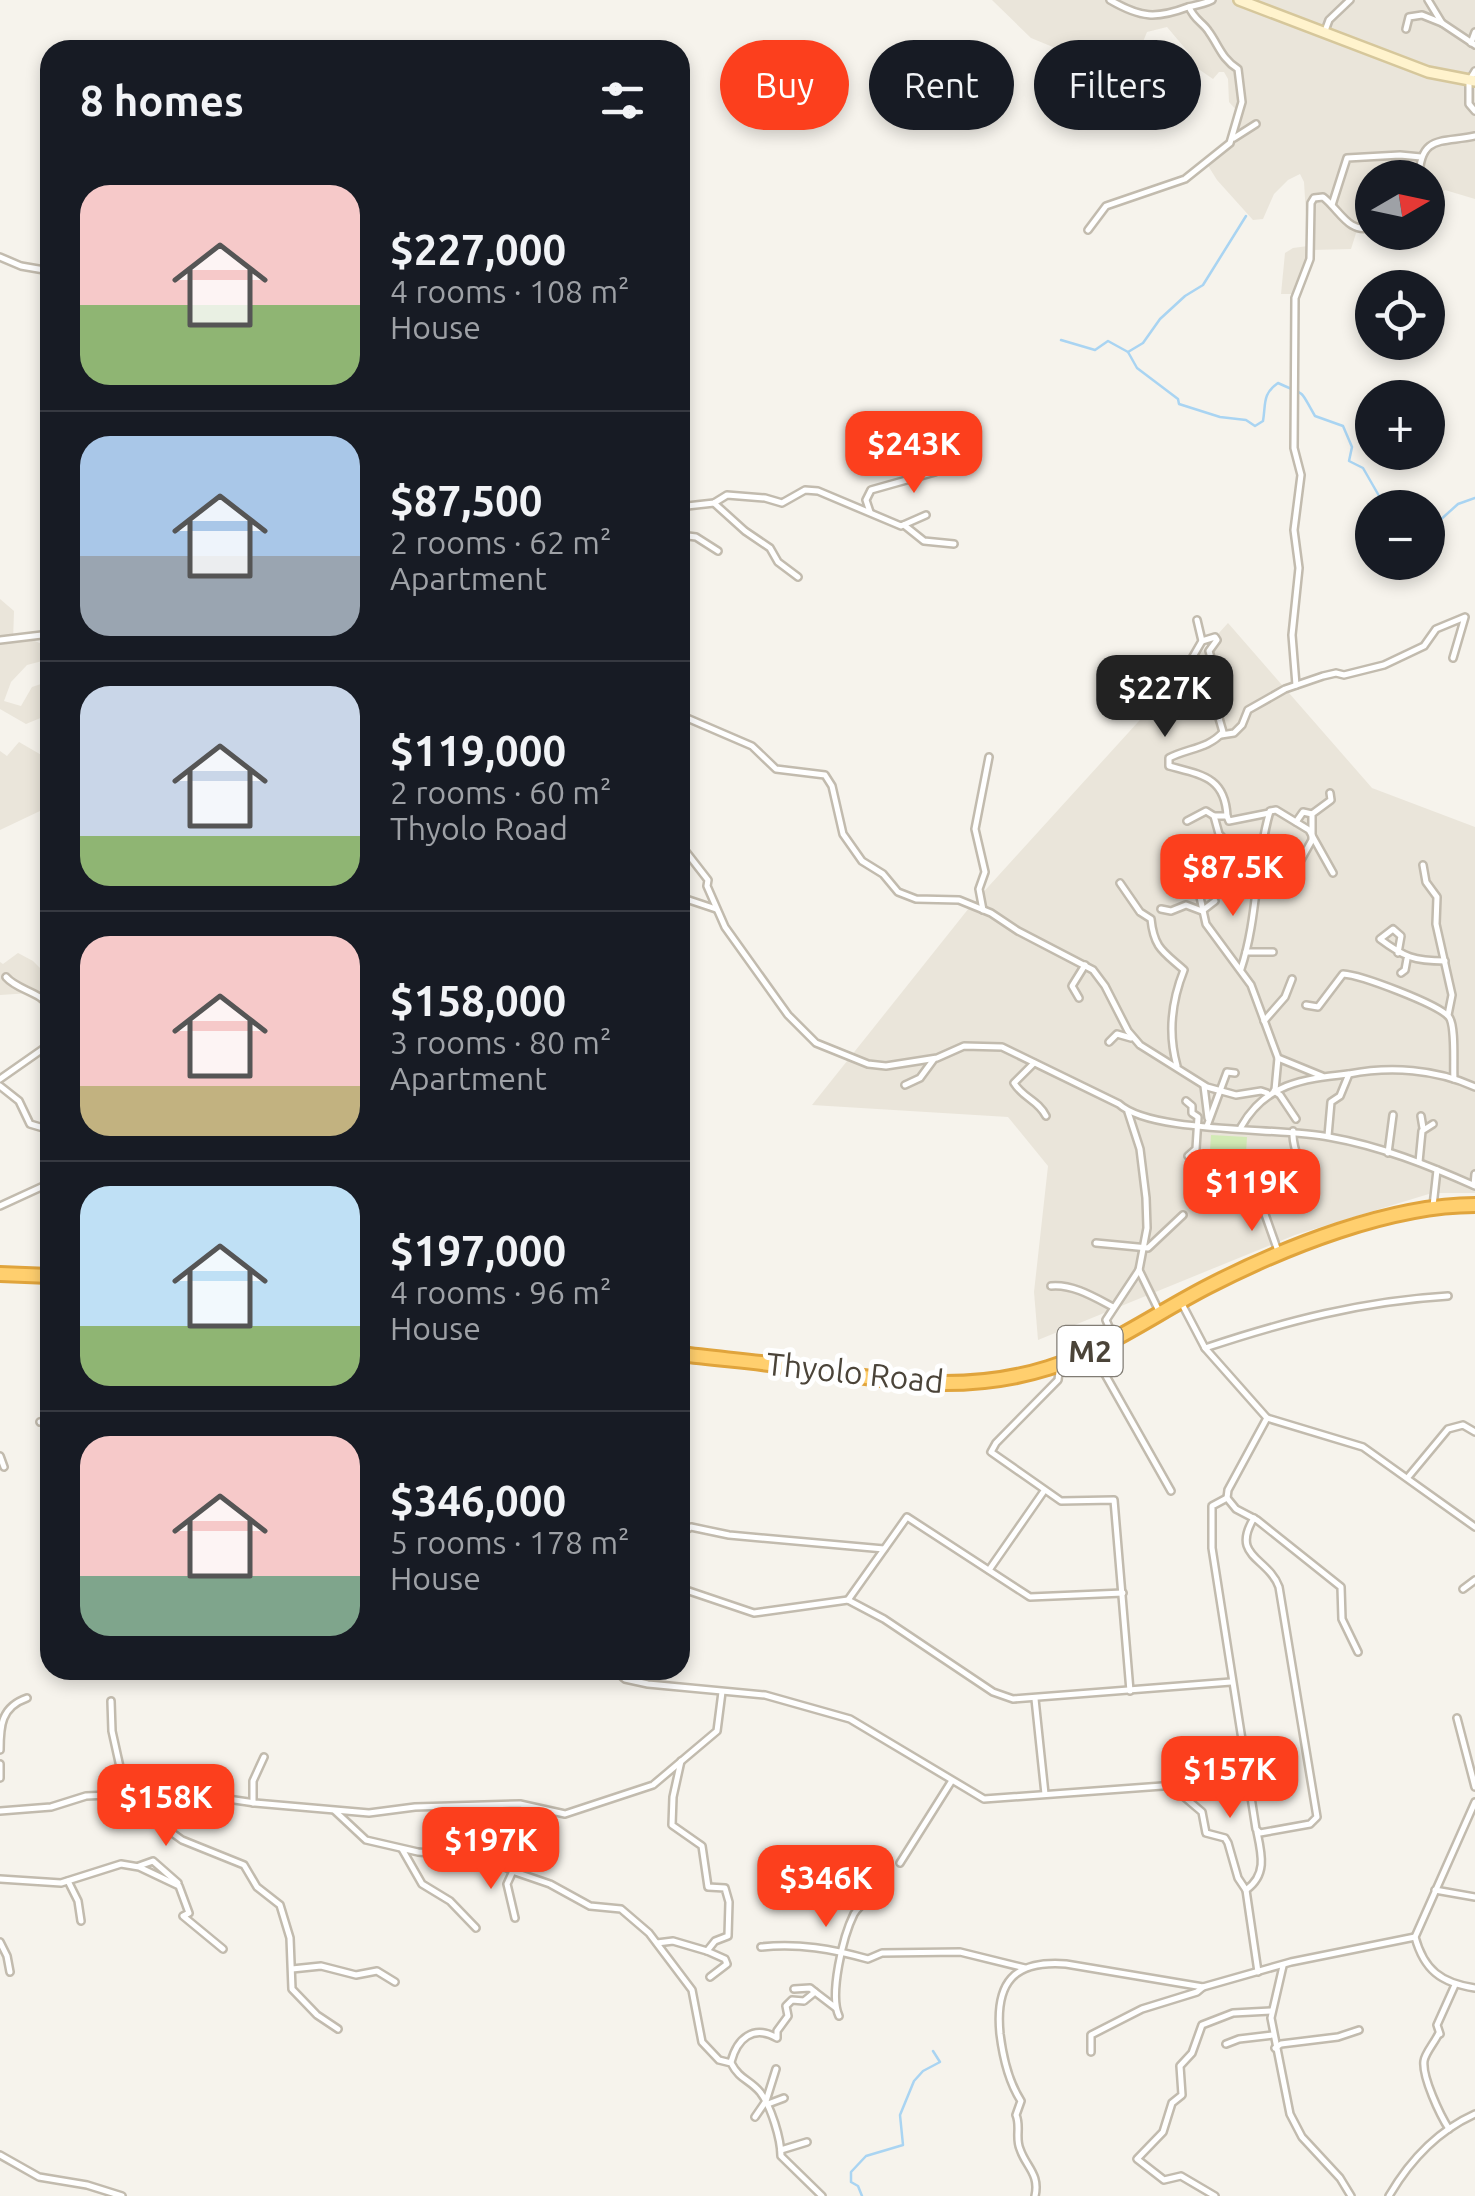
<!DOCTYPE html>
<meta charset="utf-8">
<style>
:root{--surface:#171b24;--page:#242831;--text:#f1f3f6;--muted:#9ea1a6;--line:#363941;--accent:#fc3f1d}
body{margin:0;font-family:Ubuntu,sans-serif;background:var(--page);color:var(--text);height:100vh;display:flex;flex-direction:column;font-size:38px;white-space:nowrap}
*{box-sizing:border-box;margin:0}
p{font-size:32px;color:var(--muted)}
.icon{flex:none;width:55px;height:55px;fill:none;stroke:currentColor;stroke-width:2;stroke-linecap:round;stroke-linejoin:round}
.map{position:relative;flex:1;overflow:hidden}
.side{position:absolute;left:40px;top:40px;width:650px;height:1640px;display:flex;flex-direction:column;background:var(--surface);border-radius:30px;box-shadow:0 5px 15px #0003}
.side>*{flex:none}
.banner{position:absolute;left:720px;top:40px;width:605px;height:90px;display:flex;gap:20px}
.needle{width:65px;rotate:81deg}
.buttons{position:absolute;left:1355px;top:160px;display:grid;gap:20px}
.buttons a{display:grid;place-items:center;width:90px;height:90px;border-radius:50%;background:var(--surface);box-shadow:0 5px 15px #0003;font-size:50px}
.price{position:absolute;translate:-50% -85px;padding:0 22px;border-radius:20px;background:var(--accent);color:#fff;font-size:32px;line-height:65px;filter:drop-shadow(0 2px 5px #0008)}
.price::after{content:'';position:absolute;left:50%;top:60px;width:30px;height:22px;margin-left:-15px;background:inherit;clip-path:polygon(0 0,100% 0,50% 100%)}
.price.current{background:#222;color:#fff}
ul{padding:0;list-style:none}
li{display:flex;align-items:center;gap:30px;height:250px;padding:0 40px}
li+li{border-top:2px solid var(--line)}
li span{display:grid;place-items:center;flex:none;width:280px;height:200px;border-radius:30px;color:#555}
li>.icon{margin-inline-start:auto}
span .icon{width:120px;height:120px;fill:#fffc;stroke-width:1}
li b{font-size:42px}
h2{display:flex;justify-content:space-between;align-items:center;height:120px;padding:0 40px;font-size:42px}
.tag{padding:0 35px;border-radius:45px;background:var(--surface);box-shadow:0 5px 15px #0003;font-size:35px;line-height:90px}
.tag.current{background:var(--accent);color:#fff}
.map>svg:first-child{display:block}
.residential{fill:#eae5da}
.green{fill:#d2eab5}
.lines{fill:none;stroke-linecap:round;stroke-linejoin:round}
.stream{stroke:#a9d4f2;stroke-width:2.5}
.street-casing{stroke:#c2bbae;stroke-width:10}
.secondary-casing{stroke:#d6c79b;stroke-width:14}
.highway-casing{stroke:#e0a43c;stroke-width:18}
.street{stroke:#fff;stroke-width:5}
.secondary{stroke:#fff3cd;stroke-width:9}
.highway{stroke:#ffcf6e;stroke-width:12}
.labels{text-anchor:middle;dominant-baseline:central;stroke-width:10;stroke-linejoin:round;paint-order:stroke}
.shield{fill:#fff;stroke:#817c74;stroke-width:2.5}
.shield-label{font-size:30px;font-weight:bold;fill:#4b4439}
.street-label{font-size:32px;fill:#4b4439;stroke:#fff}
</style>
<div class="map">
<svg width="1475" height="2196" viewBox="0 0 1475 2196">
<rect width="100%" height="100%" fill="#f6f3ec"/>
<g class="residential">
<path d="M992,0h483v199l-30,-9 -7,8 -2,18 -8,3v-41h-56v54l14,1 -3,7 -26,-10 -6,19 -39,1 -17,44h-14l4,-41 8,-5 15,-2 -4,-64 -4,-8 -12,6 -14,14 -11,25 -10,1 -36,-40 -10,-16 26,-26 5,-26 -9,-10 -1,-23 -4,-7h-5l-6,7 -16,-11 -8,-15 -22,-26 -20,5 -7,17 -21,15 -10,-6 -7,4 -37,-10 -34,-14z"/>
<path d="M0,599l14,12 -1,31 19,-2 18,7 -4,13 -19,5 -16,17 -7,19 17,5 11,-19 18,-6v33l-24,10 -26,-15z"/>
<path d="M1228,623l144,165 103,39v366h-43l-137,42 -257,105 -4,-48 14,-126 -40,-49 -196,-12 157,-197z"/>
<path d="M19,742l31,18v42l-10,9 -40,19v-79l7,5z"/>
<path d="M18,953l15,8 13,13 -1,18 -45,3v-33l3,2z"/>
</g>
<path class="green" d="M1211,1135l36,2 -4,64 -36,-3z"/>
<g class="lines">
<g class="stream">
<path d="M1061,340l34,10 13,-9 20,11 15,-9 17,-24 25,-23 18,-11 43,-69"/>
<path d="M1128,352l9,16 41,31 1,5 41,13 26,3 9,6 8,-5c3,-17 -1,-27 15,-38 30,14 20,4 37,33l28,10 9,21 -3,14 14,7 23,40"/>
<path d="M1428,531l30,-27 17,-6"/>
<path d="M862,2196l-4,-10 -7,-4v-10l15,-16 37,-11 -3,-30 14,-34 9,-10 17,-9 -7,-11"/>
</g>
<defs>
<g id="street">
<path d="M1110,0c31,18 46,19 78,7 9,-2 16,-3 24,-7"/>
<path d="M1428,0l14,23 33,22"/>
<path d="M1406,29l3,-12 13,-2 20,8"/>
<path d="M1325,31l4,-11 21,-20"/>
<path d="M1471,43l4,-11"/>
<path d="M1475,71l-6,10v23l6,7"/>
<path d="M1234,138l22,-14"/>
<path d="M1419,178c1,-44 23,-35 56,-42"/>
<path d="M1332,205l15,-47 53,-3 21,2"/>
<path d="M1088,230l18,-24 79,-27 45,-36 12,-41 -4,-33c-16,-10 -19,-23 -29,-37 -6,-10 -14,-11 -20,-25"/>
<path d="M0,257l21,9 29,5"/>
<path d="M714,503l31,28 25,17 8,14 20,15"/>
<path d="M680,511l7,-5 27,-3 13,-8 38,3 17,5 23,-13 13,1 83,35 25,-11"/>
<path d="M870,512l-4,-12 5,-10 64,-18"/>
<path d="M904,525l20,16 30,3"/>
<path d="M680,535l16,2 22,14"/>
<path d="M0,640l50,-6"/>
<path d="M1187,667l15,-26 -5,-21"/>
<path d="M1296,685l-4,-50 7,-67 -5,-38 7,-55 -7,-27 1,-150 15,-39 1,-56 3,-5 9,-1c16,12 26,38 49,30"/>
<path d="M680,715l72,31 24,23 49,6 7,11 11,48 19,27 21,13 15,18 18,7 43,1 32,13 27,18 75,39 12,16 23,45 12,14 67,42 29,8 25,-4 6,2"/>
<path d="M1221,735l13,-2 8,-8 6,-15 37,-21 38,-13 13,-3 8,2 40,-10 40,-19 12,-17 29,-12 -12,41"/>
<path d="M1214,816l5,18 38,40"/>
<path d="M1227,816l2,5 40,-8"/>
<path d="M1187,821l19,-10 8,5h13c-2,-39 -25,-41 -58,-50v-8c19,-10 39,-9 54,-26l-11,-38v-33l-3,-10 8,-11 -2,-3 -13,4"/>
<path d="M1296,822l7,-10 9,2"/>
<path d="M680,844l28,36 -1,6 18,41 63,88 28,28 52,21 18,2 51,-8 27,-12 38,1 117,57c33,30 160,23 210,33 51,9 99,28 146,49"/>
<path d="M1423,865l3,17 11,15 -1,27 16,71 -4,20"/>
<path d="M1258,876l35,-2 19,-34v-26l19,-14 -1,-7"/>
<path d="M1120,883l20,29 11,7c3,30 13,33 33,51 -12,30 -16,64 -7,96"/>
<path d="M680,897l36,12"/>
<path d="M1200,897l6,27 45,61 27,73 44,18"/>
<path d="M1161,909l10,2 15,-6 16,6 13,-10"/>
<path d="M983,910l-4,-21 6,-17 -10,-43 14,-72"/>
<path d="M1246,952h27"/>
<path d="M1398,953l3,-17 -8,-7 -13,10c24,18 34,22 65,22"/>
<path d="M1241,969c17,-51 14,-107 29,-158l6,-1 33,20 24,43"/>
<path d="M1401,973l4,-3 2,-11"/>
<path d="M6,977c12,14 35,14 44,31"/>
<path d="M1079,998l-7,-12 13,-21"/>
<path d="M1306,1005l12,2 25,-33c18,1 95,30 106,43 7,9 4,49 5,62"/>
<path d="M1264,1021l21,-24 7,-18"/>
<path d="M1109,1042l8,-8 14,4"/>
<path d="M46,1045l4,-17"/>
<path d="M1034,1063l-20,20c9,15 24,17 32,33"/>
<path d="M0,1079l50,-35"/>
<path d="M905,1085l15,-7 14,-19"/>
<path d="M0,1086l19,15 11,23 20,6"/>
<path d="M1204,1086l4,32"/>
<path d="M1275,1090l3,-32"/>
<path d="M1274,1091l6,4 16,24"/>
<path d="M1186,1101l6,5v7l6,4 -2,32 -8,7"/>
<path d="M1128,1112l12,37 6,49 1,30 -8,42 20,41"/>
<path d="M1421,1116l2,12"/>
<path d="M1207,1126l20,-54 8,1"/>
<path d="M1241,1127c24,-43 61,-48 107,-53"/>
<path d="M1293,1131c-1,13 4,21 6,33 2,15 -5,24 0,42"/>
<path d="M1328,1136l3,-34 9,-6 9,-22c41,-8 87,-5 126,13"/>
<path d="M1388,1153l5,-38"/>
<path d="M1419,1162l3,-31 11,-7"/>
<path d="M1246,1170h16l3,6 17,-1 13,14"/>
<path d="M1474,1185l1,-11"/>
<path d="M1261,1203l17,48"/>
<path d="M0,1206l50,-23"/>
<path d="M1433,1206l4,-36"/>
<path d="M1096,1243l52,5 35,-33"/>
<path d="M1051,1286c22,-2 43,11 62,21"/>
<path d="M1182,1304l23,44 62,70 96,29 112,80"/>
<path d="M1113,1336l-7,-16 33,-50"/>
<path d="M1205,1348c81,-27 158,-47 243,-52"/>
<path d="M1093,1353l78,138"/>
<path d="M1060,1364l-2,16 -62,63 -5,9 70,49 53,-1 16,191"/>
<path d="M1267,1418l-39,72 -1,8 9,11 21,11 84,67 1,32 16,33"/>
<path d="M40,1422l10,-2"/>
<path d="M0,1456l4,11"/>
<path d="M1409,1476l39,-47 15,-4 12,7"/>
<path d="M1227,1498l-15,8v42l44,281 4,4 50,-9 7,-7 -38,-230c-11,-30 -49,-30 -25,-69"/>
<path d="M680,1533l11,-6 38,8 155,14"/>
<path d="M989,1570l55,-79"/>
<path d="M680,1588l74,25 94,-13 36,19 109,73 20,7 218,-17"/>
<path d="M1463,1589l12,-9"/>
<path d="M848,1600l59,-83 123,80 93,-4"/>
<path d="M614,1670l11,9 23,5 117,11 85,24 134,80 192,-14 6,10 20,17 4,21 19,5 3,5 10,35 8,12 12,82"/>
<path d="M1035,1699l10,95"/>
<path d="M111,1701l1,30 14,63"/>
<path d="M1457,1718l18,69"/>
<path d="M0,1750c0,-24 1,-43 27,-52"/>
<path d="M681,1761l-8,36 -1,28 30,21 6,41 17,1 4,14 -1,34 -13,5 -8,10 18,8 2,5 -17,13"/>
<path d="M0,1764v14"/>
<path d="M119,1794l63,46 62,25 13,22 23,18 10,33 2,51 25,26 21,14"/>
<path d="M1475,1802l-60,135c9,33 26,46 60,51"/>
<path d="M253,1803v-22l11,-24"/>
<path d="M0,1811l51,-4 35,-11 94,-4 75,11 114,10 46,-6 105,-3 45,10 88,-29 64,-54 5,-39"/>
<path d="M335,1811l31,29 52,12 69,6 28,14 35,12 40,22 31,3 28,24 43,57 10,52 17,18 12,3c9,17 18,16 29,29 11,14 21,47 21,64l41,40"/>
<path d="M402,1849l20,35 28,17 26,27"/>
<path d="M900,1863l51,-81"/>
<path d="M139,1866l14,-5 25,22"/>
<path d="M513,1871l-6,13 8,34"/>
<path d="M0,1879l61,4 60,-19 18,3 40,19 10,27 -6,3 40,33"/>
<path d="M68,1881l10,20 3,20"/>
<path d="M1246,1890c21,-15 16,-35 11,-58"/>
<path d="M1435,1890l40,7"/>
<path d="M0,1942l7,14 3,16"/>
<path d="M657,1943l16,-2 34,10"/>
<path d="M761,1947c38,-4 71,2 107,12l14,-6 78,-1 65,16"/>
<path d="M1283,1966l-12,52 19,96 12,23 38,41 11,18"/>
<path d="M292,1969l29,-3 35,9 21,-4 18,11"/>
<path d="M794,1989l16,-1 5,4"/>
<path d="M839,2016c-10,-21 4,-80 15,-102 4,-7 11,-12 17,-17"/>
<path d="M1439,2033c-4,9 -14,20 -15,28 -2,16 16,54 25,68"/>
<path d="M1440,2034l-3,-9 18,-40"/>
<path d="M1226,2044l13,-5 34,-4"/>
<path d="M1275,2048l6,-4 57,-7 21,-7"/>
<path d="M1091,2052v-17l51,-26 55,-17 6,-5"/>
<path d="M731,2062c6,-23 22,-38 46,-24v-7l11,-15 -2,-10 6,-6 12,1 11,-9 21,16"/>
<path d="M768,2104l16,-6"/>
<path d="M755,2117l11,-16 10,-32"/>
<path d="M781,2150l26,-8"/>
<path d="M0,2155l39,22 48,8 35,11"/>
<path d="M1035,2196c5,-22 -9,-29 -15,-47 -5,-11 1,-23 -4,-34l5,-14c-13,-20 -18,-43 -21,-67 -5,-51 13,-74 66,-70l137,23 88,-25 124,-25"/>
<path d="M1215,2196l-34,-20 -17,4 -27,-21 26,-27 9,-29 10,-8 -2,-29 12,-13 10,-28 31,-12 38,-2"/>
<path d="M1389,2196c21,-36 48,-65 86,-82"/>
</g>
<path id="secondary" d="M1239,0l189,72 47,9"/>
<g id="highway">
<path d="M0,1274l50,2"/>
<path d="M680,1354c40,5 80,8 120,14 86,12 162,27 248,0 58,-18 108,-55 161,-82 76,-39 181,-81 266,-81"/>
</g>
</defs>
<use href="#street" class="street-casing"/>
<use href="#secondary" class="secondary-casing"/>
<use href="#highway" class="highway-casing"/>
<use href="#street" class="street"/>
<use href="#secondary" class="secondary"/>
<use href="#highway" class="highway"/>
</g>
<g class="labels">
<rect class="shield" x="1057.5" y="1326" width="65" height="50" rx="8"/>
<g class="shield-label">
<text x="1090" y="1351">M2</text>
</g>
<g class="street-label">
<text transform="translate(855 1372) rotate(6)">Thyolo Road</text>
</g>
</g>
</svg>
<div class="buttons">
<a><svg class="needle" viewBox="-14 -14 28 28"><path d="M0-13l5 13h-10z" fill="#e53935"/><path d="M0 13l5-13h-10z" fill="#9ea1a6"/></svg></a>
<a><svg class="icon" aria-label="locate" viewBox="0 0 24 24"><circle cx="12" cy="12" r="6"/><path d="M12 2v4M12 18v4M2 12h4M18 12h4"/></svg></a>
<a>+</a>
<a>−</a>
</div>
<b class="price" style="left:914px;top:496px">$243K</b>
<b class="price current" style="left:1165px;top:740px">$227K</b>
<b class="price" style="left:1233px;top:919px">$87.5K</b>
<b class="price" style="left:1252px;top:1234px">$119K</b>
<b class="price" style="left:1230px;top:1821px">$157K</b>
<b class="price" style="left:166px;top:1849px">$158K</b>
<b class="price" style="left:491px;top:1892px">$197K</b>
<b class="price" style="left:826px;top:1930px">$346K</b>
<div class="banner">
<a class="tag current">Buy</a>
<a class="tag">Rent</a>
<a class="tag">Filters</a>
</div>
<section class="side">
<h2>8 homes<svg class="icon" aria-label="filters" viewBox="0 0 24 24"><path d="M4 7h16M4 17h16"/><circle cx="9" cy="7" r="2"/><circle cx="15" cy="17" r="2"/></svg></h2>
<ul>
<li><span style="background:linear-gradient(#f6c9c9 60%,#8fb573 0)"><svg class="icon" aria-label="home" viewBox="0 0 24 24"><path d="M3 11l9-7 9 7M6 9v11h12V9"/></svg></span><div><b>$227,000</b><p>4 rooms · 108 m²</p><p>House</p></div></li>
<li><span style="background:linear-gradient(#a9c7e8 60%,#9aa5b1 0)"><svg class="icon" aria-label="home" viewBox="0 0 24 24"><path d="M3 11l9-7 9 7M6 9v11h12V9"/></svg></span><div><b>$87,500</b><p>2 rooms · 62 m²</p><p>Apartment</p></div></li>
<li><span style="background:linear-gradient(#c9d6e8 75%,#8fb573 0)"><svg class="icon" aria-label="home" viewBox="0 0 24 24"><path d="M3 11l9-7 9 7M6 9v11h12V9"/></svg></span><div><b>$119,000</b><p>2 rooms · 60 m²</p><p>Thyolo Road</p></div></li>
<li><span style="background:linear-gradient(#f6c9c9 75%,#c2b280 0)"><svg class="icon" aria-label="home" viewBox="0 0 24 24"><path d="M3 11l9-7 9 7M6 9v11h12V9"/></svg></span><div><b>$158,000</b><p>3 rooms · 80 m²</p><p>Apartment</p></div></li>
<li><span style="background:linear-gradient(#bfe0f5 70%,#8fb573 0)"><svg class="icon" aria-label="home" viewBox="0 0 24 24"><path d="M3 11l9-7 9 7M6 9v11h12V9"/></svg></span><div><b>$197,000</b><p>4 rooms · 96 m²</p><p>House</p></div></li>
<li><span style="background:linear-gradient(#f6c9c9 70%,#7fa58c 0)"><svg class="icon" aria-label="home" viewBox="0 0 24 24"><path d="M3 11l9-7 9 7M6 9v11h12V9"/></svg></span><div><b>$346,000</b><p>5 rooms · 178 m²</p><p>House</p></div></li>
</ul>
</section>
</div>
